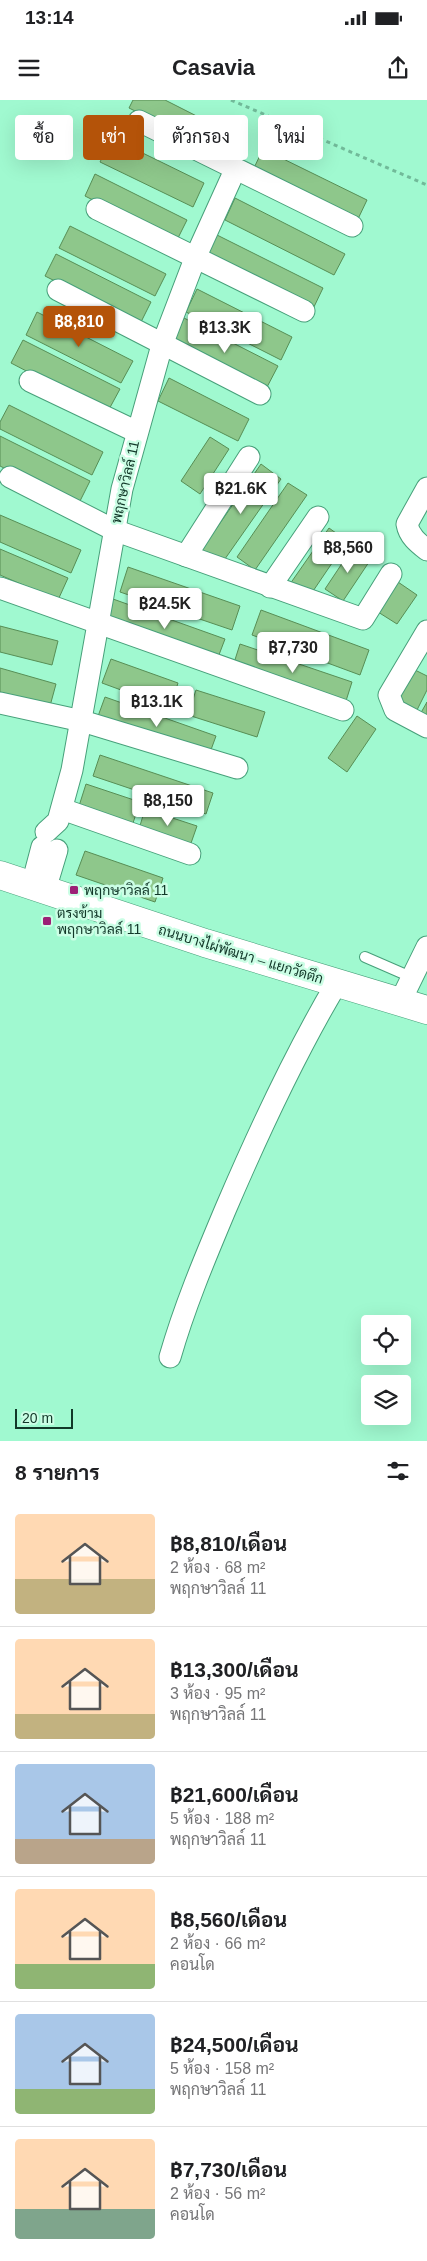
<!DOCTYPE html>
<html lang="th">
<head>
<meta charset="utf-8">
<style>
	body { margin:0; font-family:Helvetica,Sarabun,sans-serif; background:#f2f2f2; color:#202124; height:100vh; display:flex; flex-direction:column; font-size:19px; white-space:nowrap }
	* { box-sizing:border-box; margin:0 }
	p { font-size:16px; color:#757577 }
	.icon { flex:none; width:28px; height:28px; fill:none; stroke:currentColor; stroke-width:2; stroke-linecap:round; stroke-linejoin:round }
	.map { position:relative; height:1341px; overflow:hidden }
	.drawer { display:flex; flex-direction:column; background:#fff; flex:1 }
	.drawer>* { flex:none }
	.guide { position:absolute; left:15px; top:15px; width:398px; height:45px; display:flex; gap:10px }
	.controls { position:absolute; left:361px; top:1215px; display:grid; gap:10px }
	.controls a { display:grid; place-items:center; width:50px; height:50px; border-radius:5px; background:#fff; box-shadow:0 5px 20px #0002; font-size:25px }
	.scale { position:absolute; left:15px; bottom:12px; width:58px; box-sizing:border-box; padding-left:5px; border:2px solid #123829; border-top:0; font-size:14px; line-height:18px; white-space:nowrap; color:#123829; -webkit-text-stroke:4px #cbfee5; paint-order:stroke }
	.price { position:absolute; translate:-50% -42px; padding:0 11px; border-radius:5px; background:#fff; color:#222; font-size:16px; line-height:32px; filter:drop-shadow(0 1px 2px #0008) }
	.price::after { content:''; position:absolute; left:50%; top:30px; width:15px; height:11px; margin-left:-8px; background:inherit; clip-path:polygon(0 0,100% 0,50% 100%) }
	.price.active { background:#b45309; color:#fff }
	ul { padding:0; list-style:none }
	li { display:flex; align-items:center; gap:15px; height:125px; padding:0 15px }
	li+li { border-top:1px solid #e0e0e0 }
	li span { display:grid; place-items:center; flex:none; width:140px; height:100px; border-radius:5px; color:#555 }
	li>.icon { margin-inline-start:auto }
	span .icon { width:60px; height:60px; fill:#fffc; stroke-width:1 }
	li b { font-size:21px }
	h2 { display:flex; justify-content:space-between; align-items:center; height:60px; padding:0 15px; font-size:21px }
	.tag { padding:0 18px; border-radius:5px; background:#fff; box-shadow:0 5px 20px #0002; font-size:18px; line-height:45px }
	.tag.active { background:#b45309; color:#fff }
	.status { display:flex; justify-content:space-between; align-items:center; height:35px; padding:0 25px; background:#fff; direction:ltr }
	.status svg { height:14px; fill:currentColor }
	header { display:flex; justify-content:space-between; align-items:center; height:65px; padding:0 15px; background:#fff; font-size:22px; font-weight:700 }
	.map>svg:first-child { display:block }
</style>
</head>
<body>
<div class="status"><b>13:14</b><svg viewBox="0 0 49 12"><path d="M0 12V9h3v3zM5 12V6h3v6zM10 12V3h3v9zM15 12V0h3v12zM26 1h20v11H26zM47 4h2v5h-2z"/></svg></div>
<header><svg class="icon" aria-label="menu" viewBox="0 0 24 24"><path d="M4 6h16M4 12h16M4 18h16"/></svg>Casavia<svg class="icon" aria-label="share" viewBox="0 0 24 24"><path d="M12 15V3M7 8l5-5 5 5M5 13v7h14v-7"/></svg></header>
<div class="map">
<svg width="427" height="1341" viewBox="0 0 427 1341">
	<rect width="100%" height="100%" fill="#a0f9d0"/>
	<g fill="#8ec78b" stroke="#578e55">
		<polygon points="133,0 165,0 244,40 234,60 129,8"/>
		<polygon points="112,38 204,83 193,107 100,62"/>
		<polygon points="263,49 367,100 357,121 253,70"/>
		<polygon points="95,74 187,120 176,142 85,96"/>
		<polygon points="235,98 345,154 334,175 225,120"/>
		<polygon points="70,126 166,174 155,196 59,148"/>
		<polygon points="215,134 323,188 312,211 203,157"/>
		<polygon points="56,154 151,202 140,224 45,176"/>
		<polygon points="197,189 292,237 281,260 186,212"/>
		<polygon points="37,212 133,261 121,283 26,235"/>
		<polygon points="184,218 278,266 266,289 172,242"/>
		<polygon points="23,240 120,289 107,313 11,263"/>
		<polygon points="169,278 249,319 238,341 158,301"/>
		<polygon points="9,305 103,352 92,375 0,329 0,322"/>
		<polygon points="0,336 90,381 78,405 0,366"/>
		<polygon points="210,337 229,349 200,394 181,381"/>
		<polygon points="261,364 281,379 220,466 200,452"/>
		<polygon points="288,383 307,395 255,470 237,457"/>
		<polygon points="0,415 81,450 71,473 0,442"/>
		<polygon points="329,428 347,441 309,497 290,484"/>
		<polygon points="353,447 371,459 343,501 325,489"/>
		<polygon points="0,449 68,478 58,500 0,475"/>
		<polygon points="128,467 240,506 232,530 120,492"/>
		<polygon points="398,482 417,495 397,524 378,512"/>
		<polygon points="113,499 225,539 217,560 106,521"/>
		<polygon points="261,510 369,550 360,575 252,535"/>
		<polygon points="0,526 58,541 52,565 0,552"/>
		<polygon points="240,544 352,582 345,604 233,566"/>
		<polygon points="111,559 178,583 170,608 102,583"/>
		<polygon points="0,568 56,584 50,606 0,592"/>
		<polygon points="411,568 427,576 427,590 414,616 392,604"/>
		<polygon points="196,590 265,612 257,637 188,615"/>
		<polygon points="105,597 216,636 208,658 97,619"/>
		<polygon points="427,602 427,623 418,618"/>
		<polygon points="357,616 376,629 347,672 328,658"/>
		<polygon points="100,655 213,693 206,714 93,676"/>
		<polygon points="86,684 140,702 133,723 79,706"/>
		<polygon points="145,709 197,726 190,746 139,729"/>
		<polygon points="85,751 163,778 155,802 76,775"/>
	</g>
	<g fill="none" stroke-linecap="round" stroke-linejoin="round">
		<defs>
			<polyline id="lane" points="365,857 411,877"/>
			<g id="street">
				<polyline points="139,21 352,126"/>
				<polyline points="97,109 304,211"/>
				<polyline points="58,190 260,294"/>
				<polyline points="30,281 137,332"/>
				<polyline points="10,377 114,430 363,519 391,474"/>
				<path d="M427,388L407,424C409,436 418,443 427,450"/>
				<polyline points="186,456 249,357"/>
				<polyline points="270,487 318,417"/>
				<polyline points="0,488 343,610"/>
				<polyline points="427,531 389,595 395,610 427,627"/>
				<polyline points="0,603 82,621 237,668"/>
				<polyline points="62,709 190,754"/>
				<polyline points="46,732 58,721 72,670 122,389 162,245 196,156 235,70"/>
				<polyline points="32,785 42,747"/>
				<polyline points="45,790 57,750"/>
				<polyline points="400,902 427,847"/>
				<path d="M170,1257C185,1205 205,1158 226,1108C259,1031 294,955 337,883"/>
			</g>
			<polyline id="secondary" points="0,775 205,843 427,910"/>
		</defs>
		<use href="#lane" stroke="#47a07a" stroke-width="12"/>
		<use href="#street" stroke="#47a07a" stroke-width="23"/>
		<use href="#secondary" stroke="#47a07a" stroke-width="29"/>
		<polyline stroke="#71ba99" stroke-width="3" stroke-dasharray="4 4" stroke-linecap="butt" points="231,0 427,85"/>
		<use href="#lane" stroke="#fff" stroke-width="10"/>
		<use href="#street" stroke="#fff" stroke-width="21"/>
		<use href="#secondary" stroke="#fff" stroke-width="28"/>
	</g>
	<g fill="#9c2076" stroke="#cbfee5" stroke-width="2">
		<rect x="69" y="785" width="10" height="10" rx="2.5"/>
		<rect x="42" y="816" width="10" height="10" rx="2.5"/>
	</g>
	<g text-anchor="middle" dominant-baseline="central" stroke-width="5" stroke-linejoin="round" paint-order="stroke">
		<g font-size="14" fill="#123829" stroke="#cbfee5">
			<text transform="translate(125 382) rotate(-77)">พฤกษาวิลล์ 11</text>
			<text transform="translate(241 854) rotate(17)">ถนนบางไผ่พัฒนา – แยกวัดตึก</text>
		</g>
		<g font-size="14" fill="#123829" stroke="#cbfee5" text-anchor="start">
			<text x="84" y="790">พฤกษาวิลล์ 11</text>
			<text x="57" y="813">ตรงข้าม<tspan x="57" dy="16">พฤกษาวิลล์ 11</tspan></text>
		</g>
	</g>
</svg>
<div class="controls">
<a><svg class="icon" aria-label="locate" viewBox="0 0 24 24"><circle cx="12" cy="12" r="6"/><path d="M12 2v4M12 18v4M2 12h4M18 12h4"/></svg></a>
<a><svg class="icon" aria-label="layers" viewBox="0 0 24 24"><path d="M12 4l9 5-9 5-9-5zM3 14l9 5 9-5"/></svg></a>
</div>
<div class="scale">20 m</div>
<b class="price active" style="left:79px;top:248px">฿8,810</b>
<b class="price" style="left:225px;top:254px">฿13.3K</b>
<b class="price" style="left:241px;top:415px">฿21.6K</b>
<b class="price" style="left:348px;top:474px">฿8,560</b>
<b class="price" style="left:165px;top:530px">฿24.5K</b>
<b class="price" style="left:293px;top:574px">฿7,730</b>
<b class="price" style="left:157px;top:628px">฿13.1K</b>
<b class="price" style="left:168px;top:727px">฿8,150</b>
<div class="guide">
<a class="tag">ซื้อ</a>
<a class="tag active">เช่า</a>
<a class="tag">ตัวกรอง</a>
<a class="tag">ใหม่</a>
</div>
</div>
<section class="drawer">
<h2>8 รายการ<svg class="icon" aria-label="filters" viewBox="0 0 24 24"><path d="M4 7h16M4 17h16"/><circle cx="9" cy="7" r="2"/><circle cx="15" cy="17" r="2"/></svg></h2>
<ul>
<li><span style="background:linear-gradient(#ffd9b3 65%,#c2b280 0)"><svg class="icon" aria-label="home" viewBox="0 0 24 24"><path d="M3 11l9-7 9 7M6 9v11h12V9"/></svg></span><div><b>฿8,810/เดือน</b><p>2 ห้อง · 68 m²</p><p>พฤกษาวิลล์ 11</p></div></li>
<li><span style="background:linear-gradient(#ffd9b3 75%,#c2b280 0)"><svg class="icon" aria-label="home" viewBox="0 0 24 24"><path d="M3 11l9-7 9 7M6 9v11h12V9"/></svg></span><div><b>฿13,300/เดือน</b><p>3 ห้อง · 95 m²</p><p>พฤกษาวิลล์ 11</p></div></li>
<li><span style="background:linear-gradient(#a9c7e8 75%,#b9a48a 0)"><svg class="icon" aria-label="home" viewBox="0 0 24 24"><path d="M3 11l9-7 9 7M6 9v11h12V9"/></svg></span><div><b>฿21,600/เดือน</b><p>5 ห้อง · 188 m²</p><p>พฤกษาวิลล์ 11</p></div></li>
<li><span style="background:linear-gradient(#ffd9b3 75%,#8fb573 0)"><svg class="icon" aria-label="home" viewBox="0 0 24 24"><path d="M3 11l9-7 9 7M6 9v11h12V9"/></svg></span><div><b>฿8,560/เดือน</b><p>2 ห้อง · 66 m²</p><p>คอนโด</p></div></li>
<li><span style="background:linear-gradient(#a9c7e8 75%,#8fb573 0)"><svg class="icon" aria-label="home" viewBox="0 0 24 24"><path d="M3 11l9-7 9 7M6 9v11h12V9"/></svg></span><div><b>฿24,500/เดือน</b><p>5 ห้อง · 158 m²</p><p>พฤกษาวิลล์ 11</p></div></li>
<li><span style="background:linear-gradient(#ffd9b3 70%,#7fa58c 0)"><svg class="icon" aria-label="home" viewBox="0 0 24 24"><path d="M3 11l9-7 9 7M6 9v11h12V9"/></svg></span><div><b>฿7,730/เดือน</b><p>2 ห้อง · 56 m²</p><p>คอนโด</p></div></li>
</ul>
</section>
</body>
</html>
